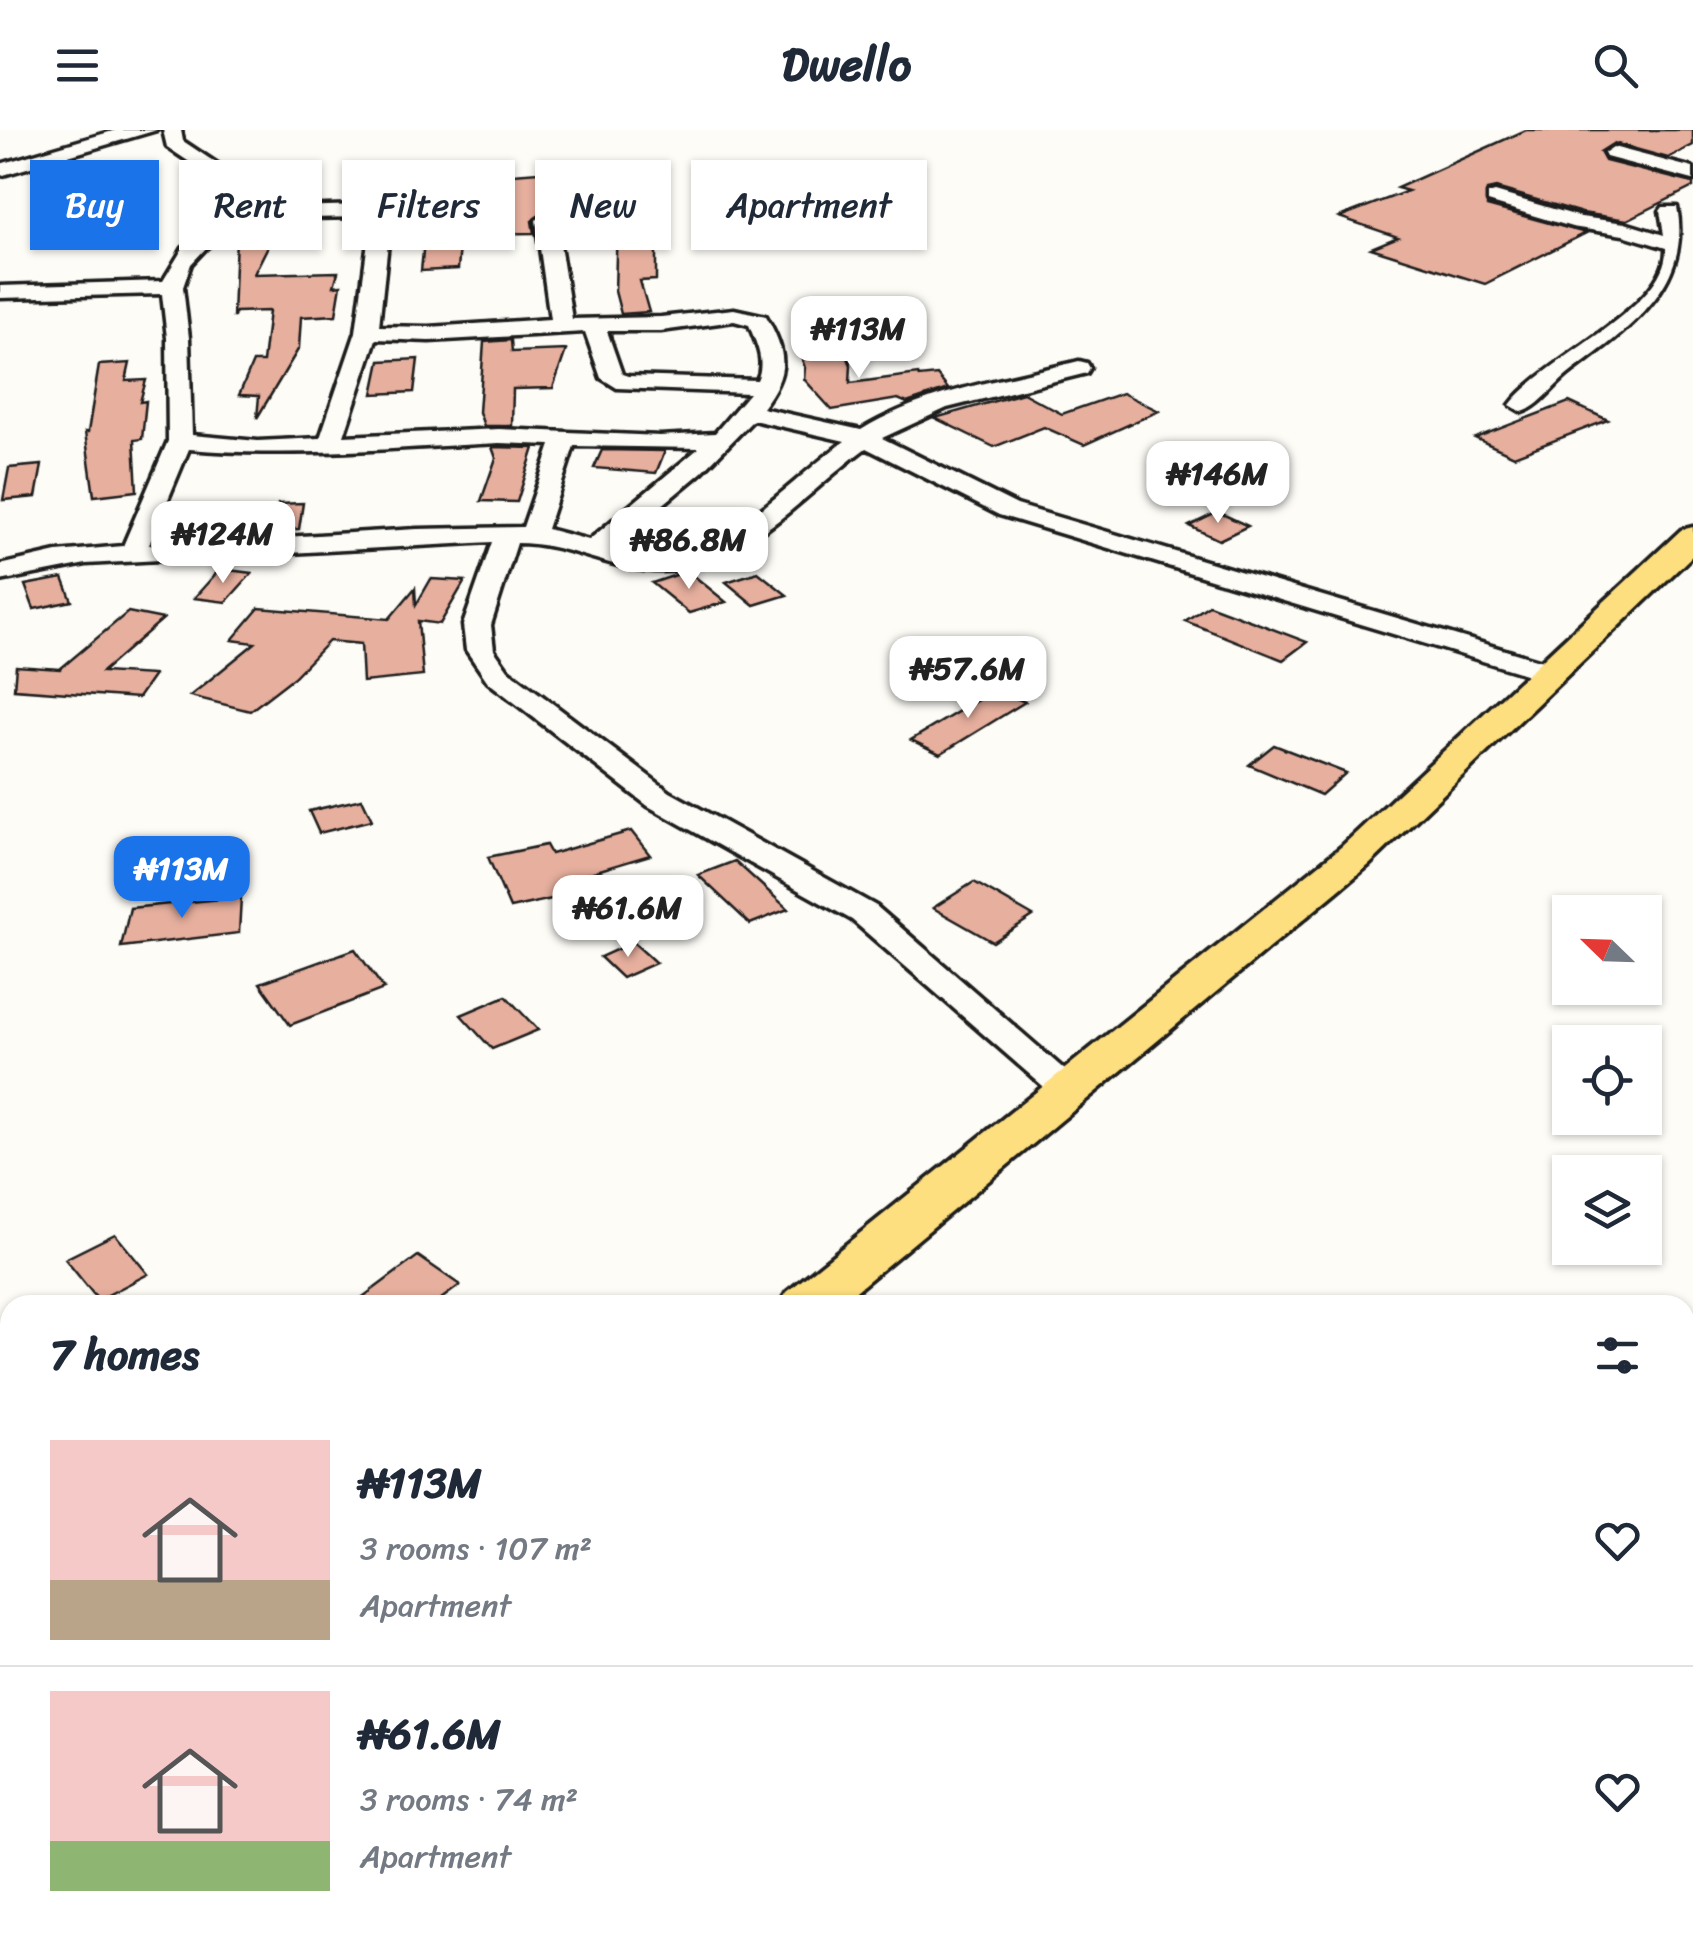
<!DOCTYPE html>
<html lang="en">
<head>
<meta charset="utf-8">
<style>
	body { margin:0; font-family:Sriracha,sans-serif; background:#f6f6f7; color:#1f2937; height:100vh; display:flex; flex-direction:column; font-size:38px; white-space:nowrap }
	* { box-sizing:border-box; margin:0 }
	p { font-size:32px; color:#747a83 }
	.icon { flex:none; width:55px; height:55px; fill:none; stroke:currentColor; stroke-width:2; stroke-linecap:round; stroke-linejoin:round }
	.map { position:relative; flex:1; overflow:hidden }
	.details { position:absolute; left:0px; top:1165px; width:1695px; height:640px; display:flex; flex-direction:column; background:#fff; border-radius:30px 30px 0 0; box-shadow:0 2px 8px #0004 }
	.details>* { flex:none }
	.guide { position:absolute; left:30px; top:30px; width:1000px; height:90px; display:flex; gap:20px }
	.needle { width:65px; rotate:293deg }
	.tools { position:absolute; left:1552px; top:765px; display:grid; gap:20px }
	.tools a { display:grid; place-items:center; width:110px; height:110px; border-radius:0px; background:#fff; box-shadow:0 2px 8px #0004; font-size:50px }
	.price { position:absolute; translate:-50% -85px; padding:0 22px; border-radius:20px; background:#fff; color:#222; font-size:32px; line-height:65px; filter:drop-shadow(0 2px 5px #0008) }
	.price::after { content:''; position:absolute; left:50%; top:60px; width:30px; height:22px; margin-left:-15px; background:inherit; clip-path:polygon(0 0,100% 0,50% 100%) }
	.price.active { background:#1a73e8; color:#fff }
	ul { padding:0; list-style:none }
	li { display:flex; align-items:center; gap:30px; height:250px; padding:0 50px }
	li+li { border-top:2px solid #e0e1e3 }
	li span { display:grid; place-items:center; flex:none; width:280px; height:200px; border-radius:0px; color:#555 }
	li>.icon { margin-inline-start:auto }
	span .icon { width:120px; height:120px; fill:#fffc; stroke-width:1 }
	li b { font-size:42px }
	h2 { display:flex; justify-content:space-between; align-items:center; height:120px; padding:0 50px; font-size:42px }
	.pill { padding:0 35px; border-radius:0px; background:#fff; box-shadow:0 2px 8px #0004; font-size:35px; line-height:90px }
	.pill.active { background:#1a73e8; color:#fff }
	header { display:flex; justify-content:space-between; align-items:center; height:130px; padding:0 50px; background:#fff; font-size:45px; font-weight:800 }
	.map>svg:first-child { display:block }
</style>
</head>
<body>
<header><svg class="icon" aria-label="menu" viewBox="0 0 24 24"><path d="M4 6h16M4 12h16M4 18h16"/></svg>Dwello<svg class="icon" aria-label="search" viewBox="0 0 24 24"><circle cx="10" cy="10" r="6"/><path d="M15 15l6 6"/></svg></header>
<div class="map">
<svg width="1693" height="1805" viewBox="0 0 1693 1805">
	<rect width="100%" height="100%" fill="#fdfcf7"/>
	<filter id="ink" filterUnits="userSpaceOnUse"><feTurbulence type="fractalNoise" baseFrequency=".01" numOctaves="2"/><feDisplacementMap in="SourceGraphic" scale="20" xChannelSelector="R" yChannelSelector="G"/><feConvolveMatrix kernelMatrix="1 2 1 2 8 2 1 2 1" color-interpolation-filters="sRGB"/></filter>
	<g filter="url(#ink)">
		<g fill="#e6af9e" stroke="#1c1c1c" stroke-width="2.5">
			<polygon points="1526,0 1693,0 1693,15 1668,28 1614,13 1600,22 1605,31 1693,53 1693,57 1627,90 1582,83 1496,58 1487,60 1487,76 1586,103 1485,154 1371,118 1398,107 1339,87 1408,61 1397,58"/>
			<polygon points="538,42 547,73 545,81 532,91 534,103 461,104 458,139 421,141 427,81 495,77 488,46"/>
			<polygon points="798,61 822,61 814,114 788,115"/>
			<polygon points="621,90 627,110 656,109 656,150 640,151 649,182 621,184 615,161 617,91"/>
			<polygon points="236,106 273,106 254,144 338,142 334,156 341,155 336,185 301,187 299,218 257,288 259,266 239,265 253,232 263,232 269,181 236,182 233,188"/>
			<polygon points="511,210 512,222 566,220 553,258 513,259 512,296 484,296 479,282 484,212"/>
			<polygon points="842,214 851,235 850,253 918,244 919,247 937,245 948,259 907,273 898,269 832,280 804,249 805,238 798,217"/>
			<polygon points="418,229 414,262 373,264 380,231"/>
			<polygon points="130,233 126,251 146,250 140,272 146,271 142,309 134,310 137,361 94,366 85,302 88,302 99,235"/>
			<polygon points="1023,263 1062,284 1122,263 1159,281 1084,315 1044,297 994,317 935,288"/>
			<polygon points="1569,272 1608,290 1514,326 1475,308"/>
			<polygon points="492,317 534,318 517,372 481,371 496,328"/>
			<polygon points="602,320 665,321 656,343 594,338"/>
			<polygon points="42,335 36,367 3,370 9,338"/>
			<polygon points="303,373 299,399 272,400 278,374"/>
			<polygon points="1218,382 1248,396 1219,410 1189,396"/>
			<polygon points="220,439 252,443 226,472 194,468"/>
			<polygon points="688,441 726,472 689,483 652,453"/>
			<polygon points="758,442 787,465 754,475 726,452"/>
			<polygon points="63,448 72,471 34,479 25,455"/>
			<polygon points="431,449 465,451 440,494 418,491 423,546 363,552 361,514 329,511 294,547 250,581 190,566 255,513 232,510 259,478 389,489 415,458 416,475"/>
			<polygon points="1209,475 1307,512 1283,530 1185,491"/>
			<polygon points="128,482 163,489 102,542 154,545 138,568 14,559 16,536 60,539"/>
			<polygon points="996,559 1025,572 940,624 911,610"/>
			<polygon points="1274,615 1346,643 1321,665 1249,635"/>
			<polygon points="362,669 372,690 319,703 309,681"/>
			<polygon points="631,701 650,725 563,751 570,765 510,778 488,727 546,715 551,724"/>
			<polygon points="735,731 788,779 750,794 698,745"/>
			<polygon points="974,752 1033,786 993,812 933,778"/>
			<polygon points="241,767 239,803 121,817 130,778"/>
			<polygon points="633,812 656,833 622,848 600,827"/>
			<polygon points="355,819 384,859 290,895 260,853"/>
			<polygon points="506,866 538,900 492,919 461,885"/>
			<polygon points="115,1104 148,1144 98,1170 65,1129"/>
			<polygon points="418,1126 460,1155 433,1175 352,1175"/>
		</g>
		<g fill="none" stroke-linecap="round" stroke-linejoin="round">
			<defs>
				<g id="minor">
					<polygon points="116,0 157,0 0,46 0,34"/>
					<path d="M163,0H181L183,11L228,41L254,78L364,75L388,81L391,85L379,196L429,197L550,189L536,90L546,84L556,90L572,189L661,187L734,179L766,186C788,225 789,243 762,278L861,300C927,260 1005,250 1079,231L1087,233L1090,238L1087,243L947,278L882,308L1017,375L1559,536L1563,542L1559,548H1539L999,385L866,318C802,365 732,452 644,440C601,435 562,413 517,413L491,495L494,520L508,540L670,662L876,776L1089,961L1084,969L1071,973L1058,969L852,790L648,676L488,552L466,520L463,495L492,412L86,434L0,451V435L57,422L123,416L168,311L167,208L162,164L0,168V156L163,151L183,118L235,81L215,49L167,17ZM364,87L371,88L356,202L320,308L258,311L192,305L189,208L183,157L191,134L207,117L248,89ZM734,191L749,195C756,213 766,231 757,250L628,246L622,244L607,201H661ZM585,202L601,248L617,258L749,263L715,303L660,306L499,299L344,306L376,209L429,211ZM753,290L845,311C797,345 732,417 673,425C652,428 631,423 612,417L702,342ZM499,313L551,315L523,397L417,399L149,415L189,319C293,328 394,318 499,313ZM574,316L699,318L589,410L547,399Z"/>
					<polygon points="1613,17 1693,38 1693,50 1606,27 1604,23"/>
					<path d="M1495,62L1581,87L1625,93L1664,105L1660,81L1663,77H1677C1693,158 1624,202 1570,243C1555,254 1539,278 1522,282L1510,275C1545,228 1669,177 1666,118L1623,105L1572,97L1488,72V64Z"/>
				</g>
				<g id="major">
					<polygon points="1693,397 1693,425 1369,735 839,1175 779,1175 787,1162 1341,717 1681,400"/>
					<polygon points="167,1795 238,1795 234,1805 163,1805"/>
				</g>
			</defs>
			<use href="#minor" stroke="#1c1c1c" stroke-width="7"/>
			<use href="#major" stroke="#1c1c1c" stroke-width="7"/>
			<use href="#minor" fill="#fdfcf7" fill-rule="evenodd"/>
			<use href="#major" fill="#fedf80" fill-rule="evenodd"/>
		</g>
	</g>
</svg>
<div class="tools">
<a><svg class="needle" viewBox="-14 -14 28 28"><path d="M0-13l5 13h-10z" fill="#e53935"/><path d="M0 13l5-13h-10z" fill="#747a83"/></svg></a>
<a><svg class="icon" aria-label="locate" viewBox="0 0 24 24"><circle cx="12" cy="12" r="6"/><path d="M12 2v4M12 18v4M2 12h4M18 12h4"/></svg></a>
<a><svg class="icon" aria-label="layers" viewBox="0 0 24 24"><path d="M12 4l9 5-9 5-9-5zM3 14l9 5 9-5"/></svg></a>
</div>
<b class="price" style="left:859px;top:251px">₦113M</b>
<b class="price" style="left:1218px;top:396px">₦146M</b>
<b class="price" style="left:223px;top:456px">₦124M</b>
<b class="price" style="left:689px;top:462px">₦86.8M</b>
<b class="price" style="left:968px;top:591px">₦57.6M</b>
<b class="price active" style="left:182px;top:791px">₦113M</b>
<b class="price" style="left:628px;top:830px">₦61.6M</b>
<div class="guide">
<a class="pill active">Buy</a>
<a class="pill">Rent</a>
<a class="pill">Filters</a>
<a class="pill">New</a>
<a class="pill">Apartment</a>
</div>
<section class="details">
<h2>7 homes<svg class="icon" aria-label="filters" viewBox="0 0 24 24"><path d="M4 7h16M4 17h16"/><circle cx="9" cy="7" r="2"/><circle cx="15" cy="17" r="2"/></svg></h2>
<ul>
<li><span style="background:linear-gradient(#f6c9c9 70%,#b9a48a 0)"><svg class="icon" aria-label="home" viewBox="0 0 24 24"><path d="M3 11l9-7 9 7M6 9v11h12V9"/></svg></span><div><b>₦113M</b><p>3 rooms · 107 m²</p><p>Apartment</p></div><svg class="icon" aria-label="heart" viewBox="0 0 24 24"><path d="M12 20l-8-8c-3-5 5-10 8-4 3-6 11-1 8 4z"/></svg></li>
<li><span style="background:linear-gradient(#f6c9c9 75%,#8fb573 0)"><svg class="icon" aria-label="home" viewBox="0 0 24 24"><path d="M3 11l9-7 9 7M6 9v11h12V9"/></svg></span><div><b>₦61.6M</b><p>3 rooms · 74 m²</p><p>Apartment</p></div><svg class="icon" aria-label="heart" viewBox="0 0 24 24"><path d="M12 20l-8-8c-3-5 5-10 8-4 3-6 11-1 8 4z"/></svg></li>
</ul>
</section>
</div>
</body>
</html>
